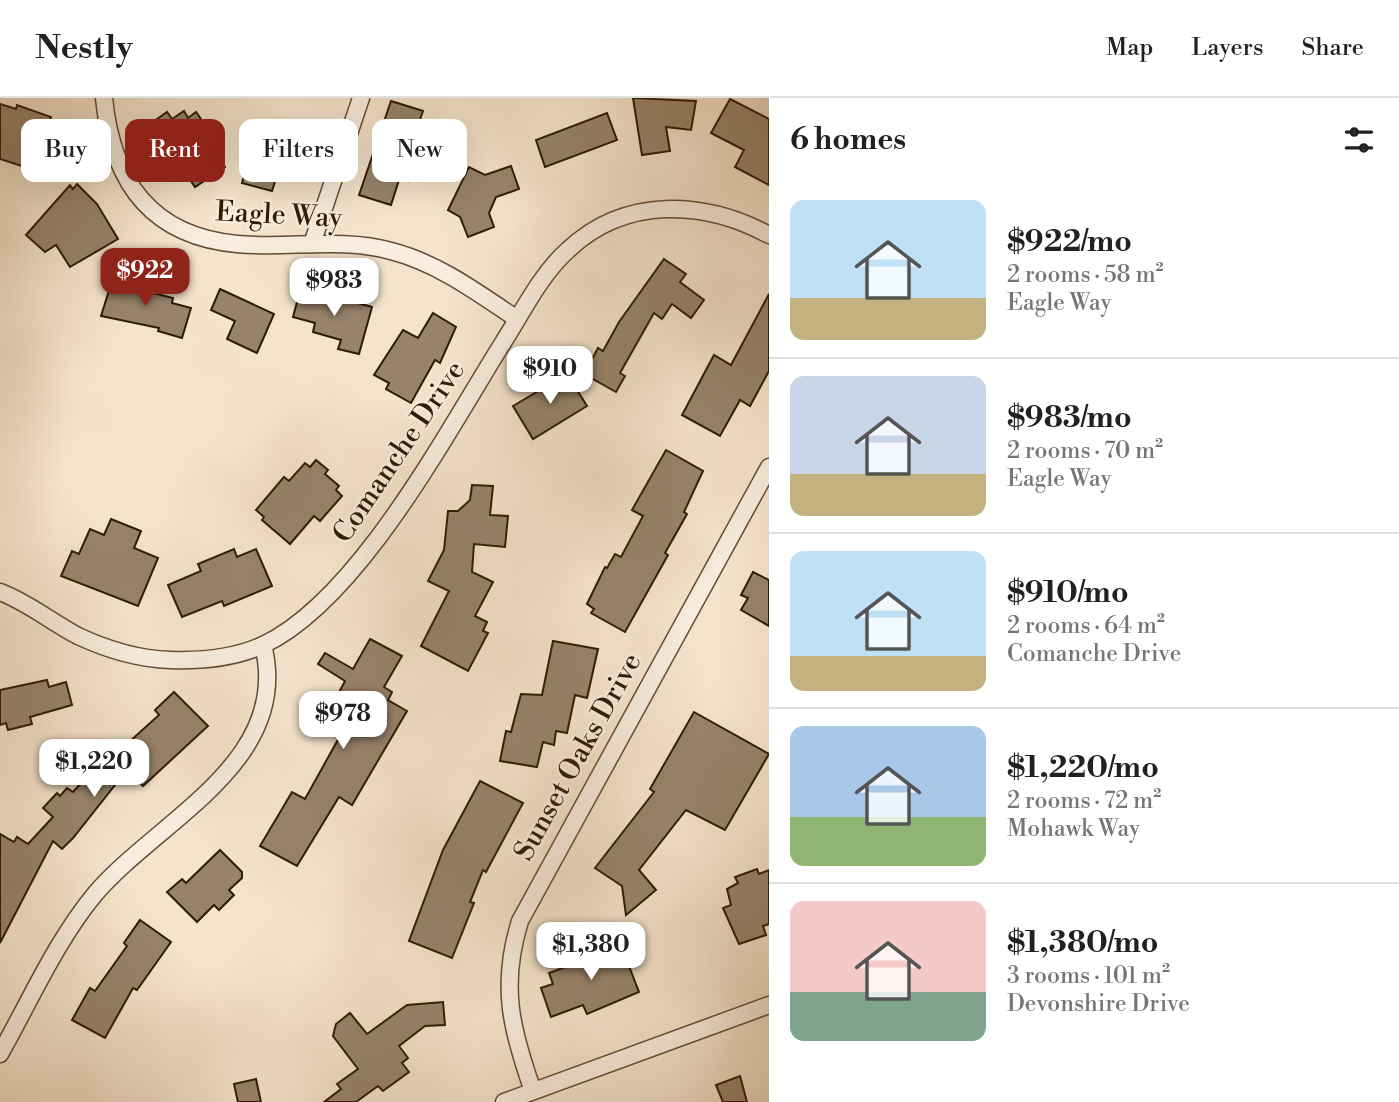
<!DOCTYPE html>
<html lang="en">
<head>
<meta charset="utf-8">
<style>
	body { margin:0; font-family:"Libre Bodoni",serif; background:#f6f6f6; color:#202124; height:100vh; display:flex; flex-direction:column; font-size:26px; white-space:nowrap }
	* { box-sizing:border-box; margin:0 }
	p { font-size:23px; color:#757577 }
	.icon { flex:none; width:38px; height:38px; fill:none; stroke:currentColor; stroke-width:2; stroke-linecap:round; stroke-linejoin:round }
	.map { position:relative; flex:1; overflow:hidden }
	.side { display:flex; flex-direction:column; background:#fff; width:630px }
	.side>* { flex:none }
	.banner { position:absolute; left:21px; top:21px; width:642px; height:63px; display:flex; gap:14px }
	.price { position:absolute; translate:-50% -60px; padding:0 16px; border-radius:14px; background:#fff; color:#222; font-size:23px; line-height:46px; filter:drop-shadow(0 2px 4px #0008) }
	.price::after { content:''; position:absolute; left:50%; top:42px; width:21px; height:16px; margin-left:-10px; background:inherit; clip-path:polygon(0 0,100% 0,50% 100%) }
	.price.current { background:#8f2418; color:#fff }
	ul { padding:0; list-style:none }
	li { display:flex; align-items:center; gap:21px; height:175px; padding:0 21px }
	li+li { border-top:2px solid #e0e0e0 }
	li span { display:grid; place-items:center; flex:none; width:196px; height:140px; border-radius:14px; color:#555 }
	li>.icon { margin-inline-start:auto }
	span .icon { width:84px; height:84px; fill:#fffc; stroke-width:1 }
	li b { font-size:30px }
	h2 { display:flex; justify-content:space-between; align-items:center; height:84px; padding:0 21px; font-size:30px }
	.tag { padding:0 24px; border-radius:14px; background:#fff; box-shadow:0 7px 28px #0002; font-size:24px; line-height:63px }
	.tag.current { background:#8f2418; color:#fff }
	header { display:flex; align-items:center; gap:42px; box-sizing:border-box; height:98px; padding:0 35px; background:#fff; border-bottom:2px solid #e0e0e0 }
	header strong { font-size:33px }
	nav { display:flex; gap:38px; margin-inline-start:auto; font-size:24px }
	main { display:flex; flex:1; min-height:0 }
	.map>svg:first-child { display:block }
</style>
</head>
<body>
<header>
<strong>Nestly</strong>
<nav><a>Map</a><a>Layers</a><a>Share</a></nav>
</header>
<main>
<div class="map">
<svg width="769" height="1004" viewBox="0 0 769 1004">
	<rect width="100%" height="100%" fill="#f5e4cc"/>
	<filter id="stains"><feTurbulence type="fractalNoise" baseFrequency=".00286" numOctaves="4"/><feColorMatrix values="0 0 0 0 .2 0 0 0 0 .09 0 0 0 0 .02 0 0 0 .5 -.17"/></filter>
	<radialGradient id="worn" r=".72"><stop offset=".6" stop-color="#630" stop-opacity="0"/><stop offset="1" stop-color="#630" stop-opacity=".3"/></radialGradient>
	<g fill="#97836b" stroke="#321a01" stroke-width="2">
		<polygon points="633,0 696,3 691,32 666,29 670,53 642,57"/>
		<polygon points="730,1 769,21 769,87 735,69 744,52 711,35"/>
		<polygon points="391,3 423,13 412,45 420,47 408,83 400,79 391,107 359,97"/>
		<polygon points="0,6 16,11 17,7 51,19 48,26 63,31 50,68 30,61 28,70 0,61"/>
		<polygon points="184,13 188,20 196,14 208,31 204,34 225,69 195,89 174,58 168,62 151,37 158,32 153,24 167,14 172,21"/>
		<polygon points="607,15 617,42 545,69 536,42"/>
		<polygon points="253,27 299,40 295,55 285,52 272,93 242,85 251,52 245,56"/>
		<polygon points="511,68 519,91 496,99 489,115 494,129 468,139 460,119 448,112 469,69 485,77"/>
		<polygon points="77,86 97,106 118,141 70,169 56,147 45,154 26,137 70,87 73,91"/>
		<polygon points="664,161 686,176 680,184 704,202 691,220 672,206 662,221 654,215 620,275 625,278 616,294 584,276 598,250 603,253 619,224"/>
		<polygon points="113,180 154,192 153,195 173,200 172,205 191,210 182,240 158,233 159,230 101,218"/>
		<polygon points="301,189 372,209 359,256 338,251 341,242 313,234 315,225 293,219"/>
		<polygon points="220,191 274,216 257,255 227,241 235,223 211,212"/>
		<polygon points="769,196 769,273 750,308 740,302 720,338 682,317 714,257 731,267"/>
		<polygon points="433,215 456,229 440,265 435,262 411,305 386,291 389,285 374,277 403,232 418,240"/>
		<polygon points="567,276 587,308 533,341 513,308"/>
		<polygon points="666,352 703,373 684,414 687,416 665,455 668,457 625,534 591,515 594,511 587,506 605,469 607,470 615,456 621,459 643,418 632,412"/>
		<polygon points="316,362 328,372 325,376 339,388 336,392 342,398 320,423 314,418 290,446 262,422 264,419 256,412 284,379 289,383 305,365 310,369"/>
		<polygon points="472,387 493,388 490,417 508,418 505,449 474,446 472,474 493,484 475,518 487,524 483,533 488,535 468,573 421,548 449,493 428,483 444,452 448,413 458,413 470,402"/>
		<polygon points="111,421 141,433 134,450 158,460 138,508 61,478 72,453 79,456 90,431 104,437"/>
		<polygon points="234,451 237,459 256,451 272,488 224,508 222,503 182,519 168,487 201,473 198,466"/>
		<polygon points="753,474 769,482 769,528 741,512 748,500 741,497"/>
		<polygon points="370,541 402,558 384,589 392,594 388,602 407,613 352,707 339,699 297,768 260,748 292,694 305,701 355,611 336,600 345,583 318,566 325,555 353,571"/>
		<polygon points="553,543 598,551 587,600 575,597 567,635 556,633 554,647 543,644 537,669 500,663 506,633 511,634 521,596 542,597"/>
		<polygon points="47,582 49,589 66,584 72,607 30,619 32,626 8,632 6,625 0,627 0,592"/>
		<polygon points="174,594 208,628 143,688 127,672 73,740 62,751 53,743 0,845 0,736 14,744 17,739 28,746 53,719 43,710 57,695 60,698 67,690 73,694 94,671 97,673 159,617 155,612"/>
		<polygon points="694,614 769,656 725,732 686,712 639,772 656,792 626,817 622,788 595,770 654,694 650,691"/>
		<polygon points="480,683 523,705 486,774 483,772 470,804 474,805 452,860 409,843 443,752"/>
		<polygon points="220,752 242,774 242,780 229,792 234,797 219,812 214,807 197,824 167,794 182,781 186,785"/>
		<polygon points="757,771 759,776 769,772 769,826 763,828 766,837 739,846 723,810 731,807 727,791 738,785 735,779"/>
		<polygon points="140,822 171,844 137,892 133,890 105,940 72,922 90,890 95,893 127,848 124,845"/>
		<polygon points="620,845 639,894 587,916 583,907 551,919 541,890 553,886 549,875 568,868 566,864"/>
		<polygon points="443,904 445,927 425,928 399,948 408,960 402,965 409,974 383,993 378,988 356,1004 324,1004 341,991 337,986 358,971 333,938 336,926 350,915 367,936 407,907"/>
		<polygon points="740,978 747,1004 723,1004 716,987"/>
		<polygon points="256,981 261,1004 238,1004 234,986"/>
	</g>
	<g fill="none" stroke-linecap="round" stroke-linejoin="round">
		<defs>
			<g id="minor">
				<path d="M104,0C112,82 150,138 237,146C288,151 341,139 391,153C438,165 478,195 517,221"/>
				<polyline points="312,146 361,0"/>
				<path d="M0,494C29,505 51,524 78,538C106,551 139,561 170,562C201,563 235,560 263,547C359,502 448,332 504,243C523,213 541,176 568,152C625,98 704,102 769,137"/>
				<path d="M0,956C30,903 56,843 95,796C158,722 293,664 263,547"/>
				<path d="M533,993C511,931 500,887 520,823L769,369"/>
				<polyline points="504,1004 769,907"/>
			</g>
		</defs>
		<use href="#minor" stroke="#634c34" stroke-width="19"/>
		<use href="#minor" stroke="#f8edde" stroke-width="16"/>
	</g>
	<g text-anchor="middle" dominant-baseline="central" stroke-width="5" stroke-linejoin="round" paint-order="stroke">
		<g font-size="28" fill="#321a01" stroke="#f8edde">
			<text transform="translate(279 117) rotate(3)">Eagle Way</text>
			<text transform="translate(399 354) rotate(-56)">Comanche Drive</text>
			<text transform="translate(578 659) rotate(-61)">Sunset Oaks Drive</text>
		</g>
	</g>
	<rect width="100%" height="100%" filter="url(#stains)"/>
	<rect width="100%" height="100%" fill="url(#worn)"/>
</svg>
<b class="price current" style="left:145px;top:210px">$922</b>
<b class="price" style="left:334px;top:220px">$983</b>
<b class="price" style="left:550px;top:308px">$910</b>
<b class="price" style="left:343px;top:653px">$978</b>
<b class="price" style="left:94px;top:701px">$1,220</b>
<b class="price" style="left:591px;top:884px">$1,380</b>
<div class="banner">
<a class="tag">Buy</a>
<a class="tag current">Rent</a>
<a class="tag">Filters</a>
<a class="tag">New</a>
</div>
</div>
<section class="side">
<h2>6 homes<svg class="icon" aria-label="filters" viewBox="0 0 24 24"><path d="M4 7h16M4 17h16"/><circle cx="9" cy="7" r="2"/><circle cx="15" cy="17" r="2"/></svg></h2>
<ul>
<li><span style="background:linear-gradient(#bfe0f5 70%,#c2b280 0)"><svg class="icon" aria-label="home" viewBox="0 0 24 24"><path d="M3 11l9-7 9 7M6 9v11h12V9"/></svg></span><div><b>$922/mo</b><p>2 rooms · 58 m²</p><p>Eagle Way</p></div></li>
<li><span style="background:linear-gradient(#c9d6e8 70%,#c2b280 0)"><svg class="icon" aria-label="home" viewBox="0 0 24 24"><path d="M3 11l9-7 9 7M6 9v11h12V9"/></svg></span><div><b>$983/mo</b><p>2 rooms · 70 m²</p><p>Eagle Way</p></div></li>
<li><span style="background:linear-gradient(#bfe0f5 75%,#c2b280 0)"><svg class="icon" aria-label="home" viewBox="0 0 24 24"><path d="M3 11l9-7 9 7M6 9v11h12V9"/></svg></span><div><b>$910/mo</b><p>2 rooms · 64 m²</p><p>Comanche Drive</p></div></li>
<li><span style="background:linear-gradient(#a9c7e8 65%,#8fb573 0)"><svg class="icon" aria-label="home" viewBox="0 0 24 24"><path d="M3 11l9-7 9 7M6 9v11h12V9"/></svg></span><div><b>$1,220/mo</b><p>2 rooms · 72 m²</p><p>Mohawk Way</p></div></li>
<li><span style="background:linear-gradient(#f6c9c9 65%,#7fa58c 0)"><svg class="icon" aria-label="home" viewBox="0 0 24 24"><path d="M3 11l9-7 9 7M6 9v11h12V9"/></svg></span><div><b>$1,380/mo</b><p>3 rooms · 101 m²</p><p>Devonshire Drive</p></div></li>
</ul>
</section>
</main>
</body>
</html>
